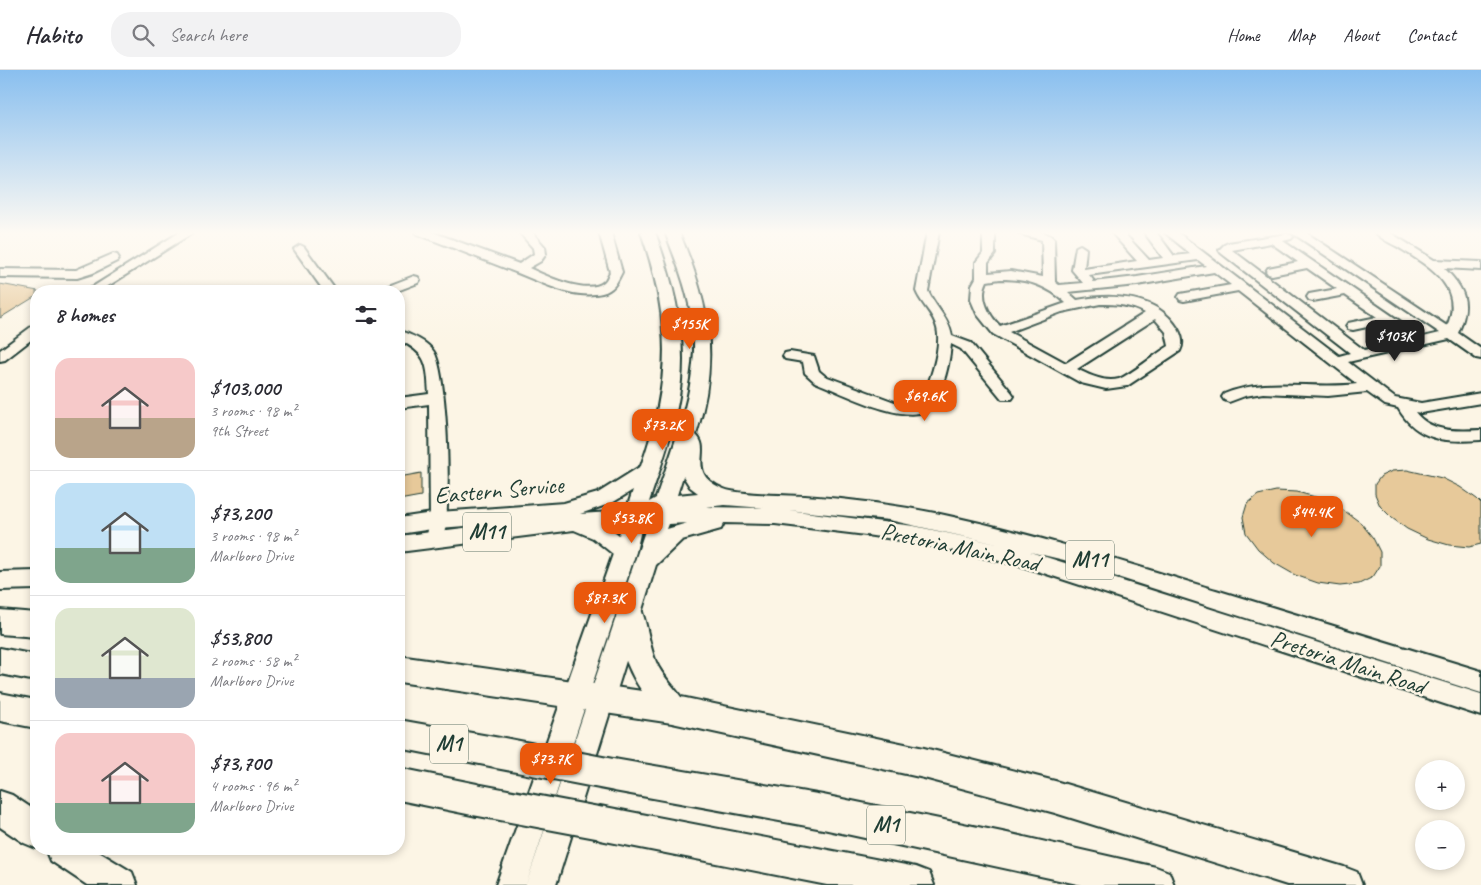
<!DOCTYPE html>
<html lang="en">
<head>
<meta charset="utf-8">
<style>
	body { margin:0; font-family:Caveat,sans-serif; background:#f2f2f3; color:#2b2b33; height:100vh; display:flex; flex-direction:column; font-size:19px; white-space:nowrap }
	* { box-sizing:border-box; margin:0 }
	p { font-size:16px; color:#7c7c81 }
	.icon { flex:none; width:28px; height:28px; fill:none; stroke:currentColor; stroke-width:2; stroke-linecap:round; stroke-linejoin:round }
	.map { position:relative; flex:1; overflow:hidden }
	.sheet { position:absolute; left:30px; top:215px; width:375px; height:570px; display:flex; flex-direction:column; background:#fff; border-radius:20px; box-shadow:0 2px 8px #0003 }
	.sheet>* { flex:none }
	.buttons { position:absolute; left:1415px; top:690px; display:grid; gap:10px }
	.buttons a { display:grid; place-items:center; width:50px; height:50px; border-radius:50%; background:#fff; box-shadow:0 2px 8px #0003; font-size:25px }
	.price { position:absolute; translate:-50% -42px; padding:0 11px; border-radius:10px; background:#ea580c; color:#fff; font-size:16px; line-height:32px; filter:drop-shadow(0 1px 2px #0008) }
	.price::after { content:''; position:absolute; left:50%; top:30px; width:15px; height:11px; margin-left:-8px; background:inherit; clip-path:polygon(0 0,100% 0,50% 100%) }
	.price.selected { background:#222; color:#fff }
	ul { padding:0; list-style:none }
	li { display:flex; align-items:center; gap:15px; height:125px; padding:0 25px }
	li+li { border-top:1px solid #e1e1e2 }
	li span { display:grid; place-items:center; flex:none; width:140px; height:100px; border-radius:15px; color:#555 }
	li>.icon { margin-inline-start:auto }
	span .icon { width:60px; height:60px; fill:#fffc; stroke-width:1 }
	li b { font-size:21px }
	h2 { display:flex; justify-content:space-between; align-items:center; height:60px; padding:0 25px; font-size:21px }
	header { display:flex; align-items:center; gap:30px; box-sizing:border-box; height:70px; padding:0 25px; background:#fff; border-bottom:1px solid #e1e1e2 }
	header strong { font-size:24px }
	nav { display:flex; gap:28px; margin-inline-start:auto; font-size:18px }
	.search { width:350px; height:45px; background:#f2f2f3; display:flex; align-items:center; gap:12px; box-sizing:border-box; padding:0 18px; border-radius:20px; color:#7c7c81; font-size:19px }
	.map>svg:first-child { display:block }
</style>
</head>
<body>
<header>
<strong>Habito</strong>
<div class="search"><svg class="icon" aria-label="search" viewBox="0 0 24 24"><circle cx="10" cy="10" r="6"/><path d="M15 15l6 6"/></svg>Search here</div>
<nav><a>Home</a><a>Map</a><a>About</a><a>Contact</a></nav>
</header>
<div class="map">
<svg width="1481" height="815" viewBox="0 0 1481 815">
	<rect width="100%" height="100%" fill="#fcf5e5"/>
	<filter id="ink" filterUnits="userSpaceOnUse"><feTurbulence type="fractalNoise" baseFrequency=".02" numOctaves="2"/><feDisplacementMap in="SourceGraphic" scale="10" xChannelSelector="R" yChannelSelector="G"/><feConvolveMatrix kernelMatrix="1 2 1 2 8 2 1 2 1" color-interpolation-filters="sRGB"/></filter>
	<g filter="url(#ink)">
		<g fill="#e7c99a" stroke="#1f3d34">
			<polygon points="0,214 38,221 36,221 36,226 0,248"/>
			<polygon points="1407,400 1442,408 1460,417 1477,429 1481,433 1481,474 1469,477 1449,475 1428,469 1407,459 1392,448 1380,436 1375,424 1375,414 1381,406 1392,401"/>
			<polygon points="421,403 421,426 399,430 399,407"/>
			<polygon points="1276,421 1297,422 1319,428 1342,439 1361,453 1373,468 1380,482 1380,496 1373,507 1359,514 1340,516 1318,513 1295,505 1274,493 1258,479 1246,463 1243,447 1247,434 1258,425"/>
		</g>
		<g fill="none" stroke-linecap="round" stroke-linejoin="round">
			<defs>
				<g id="minor">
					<polygon points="180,162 194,162 100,221 86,221"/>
					<path d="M415,162H432L519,194L534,184L533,178L519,162H532L545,177L546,184L541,191L529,198C546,206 588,226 604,212C607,210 608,205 610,202L599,162H611L622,202C617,212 614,220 602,223C571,230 538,210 510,200C479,188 448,176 417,164Z"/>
					<path d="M927,162H939L928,221C935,237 949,248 952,266L971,273L1012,323L1014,326L1012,329H1002L961,279L951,274C949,297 943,324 926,341C899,353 843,323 815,312L805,303L803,292L785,289L783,286L785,283L790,282L814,286L819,301L825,306L900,334L916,335C929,321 942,277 937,258C934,244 921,234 916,221Z"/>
					<path d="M983,162H995V184L988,193V203L1011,201L1043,207L1042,170L1020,164L1018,162C1031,162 1045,159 1054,169L1055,212L1059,215L1083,213L1072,200L1076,177L1080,175L1086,179L1084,199L1137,191L1111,162H1123L1149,190L1163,188L1144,162H1156L1174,186L1191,184L1164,162H1177L1339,286L1350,283L1221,183L1219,180L1224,175L1228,173L1287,164L1291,165L1293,167L1291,169L1283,171L1423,267L1440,263L1291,162H1305L1447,256C1465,216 1428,196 1398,177C1390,173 1381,169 1375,162H1389L1434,190L1481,192V200L1444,198C1466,220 1471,234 1458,263L1481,279V289L1476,288L1449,269L1348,292L1395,328L1421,333L1481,323V333L1421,343L1415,342C1431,363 1457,361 1481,360V370C1445,372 1418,372 1398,338L1385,335L1367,322L1328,326L1263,323L1245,326L1229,332L1224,330L1222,327L1224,324C1267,306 1312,320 1357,314L1238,221L1184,231L1180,230L1178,227L1180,224L1231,215L1214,202L1137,215L1068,222L1077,230C1112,223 1158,225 1178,259C1182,266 1184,274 1180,281L1127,316L1106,319L1081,313L993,264L977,244L971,230L972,215L976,208V192L983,183ZM1271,173L1298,192L1268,198L1266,201L1268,204L1272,205L1307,198L1337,219L1309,224L1307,227L1309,230L1313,231L1345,225L1377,247L1348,253L1346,256L1348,259L1353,260L1386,253L1409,270L1364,280L1232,180ZM1198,190L1206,196L1137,207L1092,212L1093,210L1089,205ZM1000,209C1027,209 1047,215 1066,233L1000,256C988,244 979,227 987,211ZM1100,234C1117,234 1131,235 1145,243L1066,293L1009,262L1062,242ZM1155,249L1166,262L1169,276C1157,283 1130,305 1119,309C1105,313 1089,305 1077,299Z"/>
					<polygon points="300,175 304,177 336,221 324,221 294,179"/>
					<polygon points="113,184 117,185 119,188 117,191 93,203 77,208 0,207 0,199 76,200"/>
					<polygon points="414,206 418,207 420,210 418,213 397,221 381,221 383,218"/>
					<polygon points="36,256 36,266 5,290 0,291 0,280 31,257"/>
					<path d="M399,261C411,264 428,272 434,282C448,304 453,452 441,475L435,477L429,475L426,470L430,450L429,334L399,338V328L429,324C427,294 428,284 399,270Z"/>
				</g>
				<g id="major">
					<path d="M641,162H655C676,219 690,277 677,337C671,370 659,401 649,432L656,428C672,380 692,331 694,280C695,239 680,200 665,162H679C710,234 720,289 696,365C713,380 684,403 724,419C739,425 787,425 805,426C850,429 896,435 940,444C1034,464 1124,492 1216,520C1304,547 1393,574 1481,601V623L1064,490L1030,482L1481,624V646L1022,496L914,472L866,465L775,454L724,453L721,459L682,470L656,495L556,815H526L647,455H642L636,482L526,815H496L613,484L593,468L574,460L399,482V466L504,453L439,458L399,464V448L439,442L564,433L598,423L641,396C672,309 671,250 641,162ZM683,406L690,417L698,423L677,425ZM633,420L626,441L580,444L612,433ZM725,435L764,438L706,437ZM788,440L889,450L1002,475L914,456ZM687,453L667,459L669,454ZM621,457L619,465L610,458Z"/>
					<polygon points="36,501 36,519 0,520 0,502"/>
				</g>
				<g id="highway">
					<path d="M629,532L639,535C648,553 648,573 656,592C661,604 673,616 681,627L924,678L1055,711L1344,797L1357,802L1362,815H1287L1055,743L924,708L672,653L399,612V586L642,621C629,603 609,556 619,535Z"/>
					<polygon points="0,540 36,543 36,567 0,564"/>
					<polygon points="0,578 36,585 36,611 0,604"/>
					<polygon points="0,623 36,630 36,658 0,651"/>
					<polygon points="399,650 500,668 511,672 516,683 511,694 500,698 399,678"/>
					<polygon points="614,689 823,725 1007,763 1156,797 1169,802 1174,815 1082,815 823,759 614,721 603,716 598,705 603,694"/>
					<polygon points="399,698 477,714 489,719 494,730 489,741 477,746 399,730"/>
					<polygon points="0,721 12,725 36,741 36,778 24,773 0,757"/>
					<polygon points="600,736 916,797 929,802 934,815 827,815 600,770 588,765 583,753 588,741"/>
					<polygon points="46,779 94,779 132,802 137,815 87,815 51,791"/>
				</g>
			</defs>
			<use href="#minor" stroke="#1f3d34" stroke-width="4"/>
			<use href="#major" stroke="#1f3d34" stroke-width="4"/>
			<use href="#highway" stroke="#1f3d34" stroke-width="4"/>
			<use href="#minor" fill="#fcf5e5" fill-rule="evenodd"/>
			<use href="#major" fill="#fcf5e5" fill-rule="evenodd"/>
			<use href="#highway" fill="#fcf5e5" fill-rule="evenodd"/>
			<defs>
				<g id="highway-bridge">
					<polyline points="500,683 614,705"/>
					<polyline points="477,730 600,753"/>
				</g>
			</defs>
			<use href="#highway-bridge" stroke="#1f3d34" stroke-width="35" stroke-linecap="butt"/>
			<use href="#highway-bridge" stroke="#fcf5e5" stroke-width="31"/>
		</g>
	</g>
	<linearGradient id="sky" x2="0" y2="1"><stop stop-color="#89bfef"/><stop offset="0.59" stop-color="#fefaf3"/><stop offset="1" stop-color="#fefaf3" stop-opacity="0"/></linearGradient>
	<rect width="1481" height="276" fill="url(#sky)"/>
	<g text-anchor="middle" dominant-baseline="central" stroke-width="5" stroke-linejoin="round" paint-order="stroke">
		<g fill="#fcf5e5" stroke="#617469" stroke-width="1">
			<rect x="463" y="442.5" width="48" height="39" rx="4"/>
			<rect x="1066" y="470.5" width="48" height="39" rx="4"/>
			<rect x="430" y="654.5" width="38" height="39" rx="4"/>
			<rect x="867" y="735.5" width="38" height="39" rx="4"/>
		</g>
		<g font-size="22" font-weight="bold" fill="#1f3d34">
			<text x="487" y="462">M11</text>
			<text x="1090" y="490">M11</text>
			<text x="449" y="674">M1</text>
			<text x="886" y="755">M1</text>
		</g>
		<g font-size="24" fill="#1f3d34" stroke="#fcf5e5">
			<text transform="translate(499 420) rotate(-5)">Eastern Service</text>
			<text transform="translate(960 477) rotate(12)">Pretoria Main Road</text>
			<text transform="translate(1348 592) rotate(18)">Pretoria Main Road</text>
		</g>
	</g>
</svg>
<div class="buttons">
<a>+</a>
<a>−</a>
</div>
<b class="price" style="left:690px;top:280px">$155K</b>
<b class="price selected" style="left:1395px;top:292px">$103K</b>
<b class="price" style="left:925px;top:352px">$69.6K</b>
<b class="price" style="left:663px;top:381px">$73.2K</b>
<b class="price" style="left:1312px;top:468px">$44.4K</b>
<b class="price" style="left:632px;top:474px">$53.8K</b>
<b class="price" style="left:605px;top:554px">$87.3K</b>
<b class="price" style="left:551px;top:715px">$73.7K</b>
<section class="sheet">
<h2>8 homes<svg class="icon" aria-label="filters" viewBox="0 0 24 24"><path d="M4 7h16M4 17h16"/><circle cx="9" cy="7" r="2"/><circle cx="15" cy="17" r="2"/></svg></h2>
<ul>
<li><span style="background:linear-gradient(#f6c9c9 60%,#b9a48a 0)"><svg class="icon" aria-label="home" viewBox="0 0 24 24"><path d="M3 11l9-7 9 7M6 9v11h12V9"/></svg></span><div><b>$103,000</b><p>3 rooms · 98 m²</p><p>9th Street</p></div></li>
<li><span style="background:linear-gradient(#bfe0f5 65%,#7fa58c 0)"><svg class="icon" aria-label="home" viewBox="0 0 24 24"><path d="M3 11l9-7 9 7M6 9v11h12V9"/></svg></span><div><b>$73,200</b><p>3 rooms · 98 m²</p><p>Marlboro Drive</p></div></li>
<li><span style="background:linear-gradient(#dfe7d0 70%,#9aa5b1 0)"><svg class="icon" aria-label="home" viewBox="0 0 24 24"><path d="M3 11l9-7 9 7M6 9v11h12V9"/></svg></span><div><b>$53,800</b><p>2 rooms · 58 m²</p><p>Marlboro Drive</p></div></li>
<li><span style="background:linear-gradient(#f6c9c9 70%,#7fa58c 0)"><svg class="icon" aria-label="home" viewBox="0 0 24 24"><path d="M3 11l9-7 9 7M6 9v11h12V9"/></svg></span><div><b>$73,700</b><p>4 rooms · 96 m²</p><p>Marlboro Drive</p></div></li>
</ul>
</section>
</div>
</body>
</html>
